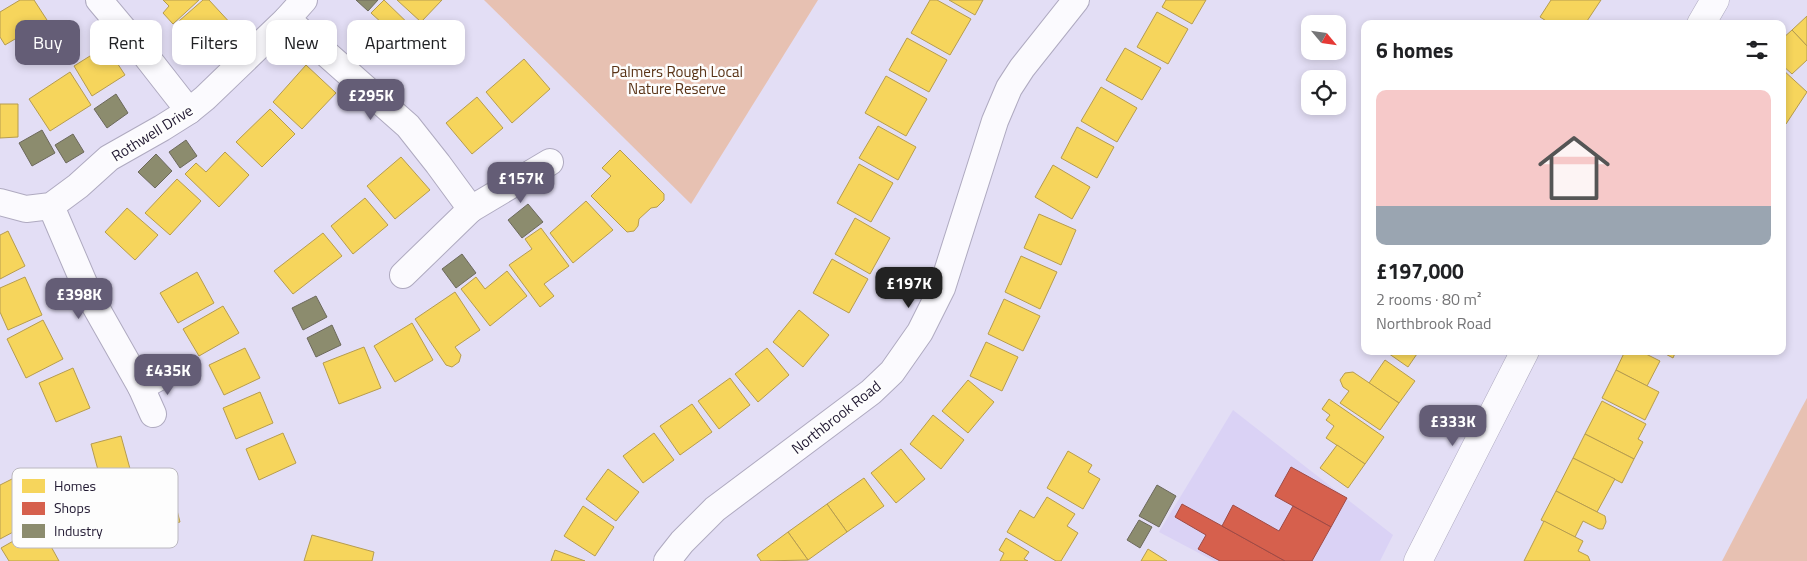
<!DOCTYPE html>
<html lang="en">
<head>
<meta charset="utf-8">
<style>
	body { margin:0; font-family:"Titillium Web",sans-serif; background:#f2f2f2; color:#202124; height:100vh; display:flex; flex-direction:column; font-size:19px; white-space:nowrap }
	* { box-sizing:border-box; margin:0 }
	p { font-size:16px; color:#757577 }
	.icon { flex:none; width:28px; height:28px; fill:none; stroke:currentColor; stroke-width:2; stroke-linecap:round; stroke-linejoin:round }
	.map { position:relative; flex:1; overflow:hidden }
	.side { position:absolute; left:1361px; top:20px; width:425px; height:335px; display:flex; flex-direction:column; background:#fff; border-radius:10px; box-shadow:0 2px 8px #0003 }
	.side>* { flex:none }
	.top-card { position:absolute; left:15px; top:20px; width:475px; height:45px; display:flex; gap:10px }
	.needle { width:32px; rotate:119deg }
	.fabs { position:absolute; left:1301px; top:15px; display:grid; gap:10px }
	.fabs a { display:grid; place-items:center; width:45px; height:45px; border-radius:10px; background:#fff; box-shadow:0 2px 8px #0003; font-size:25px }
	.price { position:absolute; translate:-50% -42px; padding:0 11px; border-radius:10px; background:#645d76; color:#fff; font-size:16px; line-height:32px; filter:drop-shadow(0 1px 2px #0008) }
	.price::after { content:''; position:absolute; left:50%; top:30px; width:15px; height:11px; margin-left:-8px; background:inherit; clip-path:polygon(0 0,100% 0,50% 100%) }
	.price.on { background:#222; color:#fff }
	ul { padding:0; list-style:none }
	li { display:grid; align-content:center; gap:10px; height:265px; padding:0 15px }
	li span { display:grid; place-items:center; height:155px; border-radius:10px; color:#555 }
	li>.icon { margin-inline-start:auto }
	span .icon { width:90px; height:90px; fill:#fffc; stroke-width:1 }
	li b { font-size:21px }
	h2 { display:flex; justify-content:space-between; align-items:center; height:60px; padding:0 15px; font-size:21px }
	.chip { padding:0 18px; border-radius:10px; background:#fff; box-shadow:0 2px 8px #0003; font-size:18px; line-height:45px }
	.chip.on { background:#645d76; color:#fff }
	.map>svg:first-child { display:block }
</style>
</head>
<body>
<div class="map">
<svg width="1807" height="561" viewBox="0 0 1807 561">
	<rect width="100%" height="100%" fill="#e3def5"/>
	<polygon fill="#dad2f5" points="1233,410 1393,535 1380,561 1214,561 1159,532"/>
	<g fill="#e7c1b2">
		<polygon points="484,0 818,0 691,204"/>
		<polygon points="1807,398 1807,561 1722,561 1801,409"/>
	</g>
	<g fill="#f6d55c" stroke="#b69c4f">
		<polygon points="20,0 34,0 47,20 5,45 0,37 0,12"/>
		<polygon points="163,0 199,0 173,24 163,13 169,6"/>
		<polygon points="203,0 209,0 233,26 201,56 188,41 193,36 179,21"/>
		<polygon points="384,0 417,32 386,64 364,43 383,24 371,13"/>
		<polygon points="397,0 442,0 421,22"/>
		<polygon points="930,0 937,0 971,19 950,55 911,33"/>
		<polygon points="949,0 983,0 975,15"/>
		<polygon points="1166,0 1206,0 1192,24 1162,7"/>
		<polygon points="1551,0 1601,0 1585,24 1551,24 1540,17"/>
		<polygon points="1157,12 1188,29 1168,64 1137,47"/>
		<polygon points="1807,16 1807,46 1792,30"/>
		<polygon points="1792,30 1807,46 1807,60 1792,74 1782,65 1782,39"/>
		<polygon points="907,38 947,60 929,92 889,70"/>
		<polygon points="106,46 125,75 92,96 74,66"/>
		<polygon points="1125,48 1161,68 1142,100 1106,80"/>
		<polygon points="524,59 550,89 512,123 486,92"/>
		<polygon points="306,65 336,93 302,129 273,102"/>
		<polygon points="1782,69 1807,92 1786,124 1782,122"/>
		<polygon points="70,72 91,105 50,131 29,99"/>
		<polygon points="886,76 927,99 906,136 865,113"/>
		<polygon points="1101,87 1137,108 1117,142 1081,121"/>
		<polygon points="477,97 503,128 472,154 446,123"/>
		<polygon points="0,104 18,104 18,137 0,138"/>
		<polygon points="270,109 295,134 262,167 236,142"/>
		<polygon points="878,126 916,147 898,180 859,158"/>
		<polygon points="1077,127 1114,147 1097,178 1061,158"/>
		<polygon points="620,150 664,194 664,200 657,207 651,208 639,219 638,226 634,231 627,232 591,196 611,176 602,168"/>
		<polygon points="225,152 249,175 219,207 185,174 196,163 206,172"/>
		<polygon points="401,157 430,190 395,219 367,186"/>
		<polygon points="859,164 893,183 871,222 837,203"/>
		<polygon points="1053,165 1090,187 1072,219 1035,197"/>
		<polygon points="177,179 201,201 170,235 145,213"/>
		<polygon points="365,198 388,225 353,254 331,226"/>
		<polygon points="586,201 613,230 573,263 550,233"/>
		<polygon points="127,208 158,235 135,260 105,232"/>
		<polygon points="1039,214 1076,230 1061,265 1024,248"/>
		<polygon points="855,218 890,238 870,274 835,254"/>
		<polygon points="541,228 569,266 544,284 554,296 540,307 509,265 532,249 525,239"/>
		<polygon points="8,231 25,266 0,279 0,235"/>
		<polygon points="323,233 342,256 293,294 274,271"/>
		<polygon points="1021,256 1057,272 1040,309 1005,292"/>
		<polygon points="832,259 868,279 849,313 813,293"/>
		<polygon points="507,271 527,296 490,326 461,289 476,277 485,289"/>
		<polygon points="197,272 214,303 178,323 160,293"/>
		<polygon points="25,277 42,315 8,330 0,312 0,288"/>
		<polygon points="455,292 480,330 455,347 461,355 459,362 452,367 446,365 415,319"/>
		<polygon points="1004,299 1040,316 1023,351 988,334"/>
		<polygon points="223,306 239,333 199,356 183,329"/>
		<polygon points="799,310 829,335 803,367 773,342"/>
		<polygon points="43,320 63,359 26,378 7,339"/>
		<polygon points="412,323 433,360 395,382 374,346"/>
		<polygon points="986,342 1018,357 1002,391 970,376"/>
		<polygon points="364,347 381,388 339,404 323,363"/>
		<polygon points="245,348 260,378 224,395 209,365"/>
		<polygon points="767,348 789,375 758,402 735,374"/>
		<polygon points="1385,351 1419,351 1408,367"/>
		<polygon points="1625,351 1640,351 1660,361 1647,386 1616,370"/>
		<polygon points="1660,351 1676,351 1673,358"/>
		<polygon points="1385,360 1415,381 1399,403 1369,383"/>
		<polygon points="73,368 90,408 56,422 39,383"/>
		<polygon points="1616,370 1659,392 1645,420 1602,398"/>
		<polygon points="1353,372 1399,403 1380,430 1340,403 1349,391 1343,387 1340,380 1345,373"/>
		<polygon points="730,378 750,405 719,429 698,401"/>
		<polygon points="968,380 994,402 968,433 942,411"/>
		<polygon points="260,392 273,423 236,439 223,408"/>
		<polygon points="1329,399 1384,437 1365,464 1326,438 1334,426 1326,420 1330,415 1322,409"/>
		<polygon points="1602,401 1646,424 1638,439 1643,442 1634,459 1585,434"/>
		<polygon points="692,404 712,432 680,455 660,426"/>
		<polygon points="933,415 964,440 941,469 910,444"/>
		<polygon points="283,433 296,463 259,480 246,449"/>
		<polygon points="654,433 674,460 643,483 623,456"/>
		<polygon points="1585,434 1634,459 1622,483 1573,458"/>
		<polygon points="121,436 132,476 102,485 91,444"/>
		<polygon points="1337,445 1365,464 1348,488 1320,468"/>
		<polygon points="901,449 925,479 896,503 871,473"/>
		<polygon points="1068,451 1092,465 1088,472 1100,479 1083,509 1047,488"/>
		<polygon points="1573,458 1615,479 1597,512 1556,491"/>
		<polygon points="608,469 639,492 616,521 586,499"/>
		<polygon points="168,475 180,522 136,533 124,486"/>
		<polygon points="864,478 884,506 847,532 827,504"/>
		<polygon points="12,479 34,521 0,539 0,485"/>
		<polygon points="1556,491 1605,516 1606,522 1603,529 1599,529 1583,521 1575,537 1541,520"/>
		<polygon points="1047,497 1075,514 1067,526 1078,533 1061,561 1056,561 1007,532 1020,510 1034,518"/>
		<polygon points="827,504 847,532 808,560 788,532"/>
		<polygon points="583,506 614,527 595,556 564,536"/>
		<polygon points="50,520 58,535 48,541 59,561 9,561 1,548"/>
		<polygon points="1544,521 1583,541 1578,551 1588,556 1590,561 1524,561"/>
		<polygon points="788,532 808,560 761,561 757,555"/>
		<polygon points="312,535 374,552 372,561 304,561"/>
		<polygon points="1006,538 1029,552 1024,559 1028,561 1000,561 1004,553 999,550"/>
		<polygon points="1148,549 1167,561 1141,561"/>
		<polygon points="555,550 585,561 551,561"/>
	</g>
	<g fill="#d6604d" stroke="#9f4a45">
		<polygon points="1291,467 1347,498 1331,527 1275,496"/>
		<polygon points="1182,504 1222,526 1285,561 1220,561 1198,549 1206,535 1175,517"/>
		<polygon points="1233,505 1279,531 1293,506 1331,527 1312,561 1285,561 1222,526"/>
	</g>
	<g fill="#8c8c6e" stroke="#6c695c">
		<polygon points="356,0 378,0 368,11"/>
		<polygon points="116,94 128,113 107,128 94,109"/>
		<polygon points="42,130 55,153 32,166 19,143"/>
		<polygon points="73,134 84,152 66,163 55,145"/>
		<polygon points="186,140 197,156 180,168 169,152"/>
		<polygon points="156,154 172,171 155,188 138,172"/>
		<polygon points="528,204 543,222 522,238 508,220"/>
		<polygon points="462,254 476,273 456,288 442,269"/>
		<polygon points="316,296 327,317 303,330 292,308"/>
		<polygon points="332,325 341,345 316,357 307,338"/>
		<polygon points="1157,485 1176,496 1159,527 1139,516"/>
		<polygon points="1139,520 1152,527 1140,548 1127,540"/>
	</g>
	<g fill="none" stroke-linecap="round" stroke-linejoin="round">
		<defs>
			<g id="minor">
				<polyline points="99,0 146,56 189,111"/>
				<polyline points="304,0 287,19 408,126 438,164 471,209 403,275"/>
				<polyline points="0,202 26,209 51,206 78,186 109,158 162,128 189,111 205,98 287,19"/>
				<polyline points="51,206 90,297 141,387 153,414"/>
				<polyline points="471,209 550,162"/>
				<polyline points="141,387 176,368"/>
				<polyline points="667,561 682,542 715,509 871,392 892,372 920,332 942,288 995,121 1009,88 1022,68 1076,0"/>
			</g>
			<g id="secondary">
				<polyline points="1701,24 1715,0"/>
				<polyline points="1418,561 1525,351"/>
			</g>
		</defs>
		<use href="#minor" stroke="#afaac0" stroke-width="28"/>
		<use href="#secondary" stroke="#afaac0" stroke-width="29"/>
		<use href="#minor" stroke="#fbfafe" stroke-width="26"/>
		<use href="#secondary" stroke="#fbfafe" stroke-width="28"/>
	</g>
	<g text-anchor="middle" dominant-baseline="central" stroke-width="5" stroke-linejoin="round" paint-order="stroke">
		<g font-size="15" fill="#593316" stroke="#fdfdfd">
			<text x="677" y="71">Palmers Rough Local<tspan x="677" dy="17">Nature Reserve</tspan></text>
		</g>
		<g font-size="15" fill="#201831" stroke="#fdfdfd">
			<text transform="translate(152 133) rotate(-32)">Rothwell Drive</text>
			<text transform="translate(836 417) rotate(-38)">Northbrook Road</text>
		</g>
	</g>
	<rect x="12" y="468" width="166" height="80" rx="8" fill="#fdfdfd" stroke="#bbb8c0" stroke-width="1"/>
	<rect x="22" y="479" width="23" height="14" fill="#f6d55c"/>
	<rect x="22" y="502" width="23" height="13" fill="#d6604d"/>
	<rect x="22" y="524" width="23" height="14" fill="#8c8c6e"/>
	<g font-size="14" fill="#201831">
		<text x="54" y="491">Homes</text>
		<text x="54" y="513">Shops</text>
		<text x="54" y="536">Industry</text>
	</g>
</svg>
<div class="fabs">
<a><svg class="needle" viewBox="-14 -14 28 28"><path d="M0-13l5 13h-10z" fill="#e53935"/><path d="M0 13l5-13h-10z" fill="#757577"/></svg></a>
<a><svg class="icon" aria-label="locate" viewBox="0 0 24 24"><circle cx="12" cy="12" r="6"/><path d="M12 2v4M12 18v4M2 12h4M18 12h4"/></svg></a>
</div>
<b class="price" style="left:371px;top:121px">£295K</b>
<b class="price" style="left:521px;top:204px">£157K</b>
<b class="price on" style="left:909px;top:309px">£197K</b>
<b class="price" style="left:79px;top:320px">£398K</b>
<b class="price" style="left:168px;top:396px">£435K</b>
<b class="price" style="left:1453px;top:447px">£333K</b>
<div class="top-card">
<a class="chip on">Buy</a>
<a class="chip">Rent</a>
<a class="chip">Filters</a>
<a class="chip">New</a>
<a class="chip">Apartment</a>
</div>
<section class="side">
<h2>6 homes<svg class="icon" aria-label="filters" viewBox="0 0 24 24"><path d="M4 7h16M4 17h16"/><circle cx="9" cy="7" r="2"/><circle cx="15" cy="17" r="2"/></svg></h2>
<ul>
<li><span style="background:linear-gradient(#f6c9c9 75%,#9aa5b1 0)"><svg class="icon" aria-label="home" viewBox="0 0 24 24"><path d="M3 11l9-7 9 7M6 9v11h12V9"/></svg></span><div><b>£197,000</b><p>2 rooms · 80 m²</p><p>Northbrook Road</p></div></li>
</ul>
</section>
</div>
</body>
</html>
